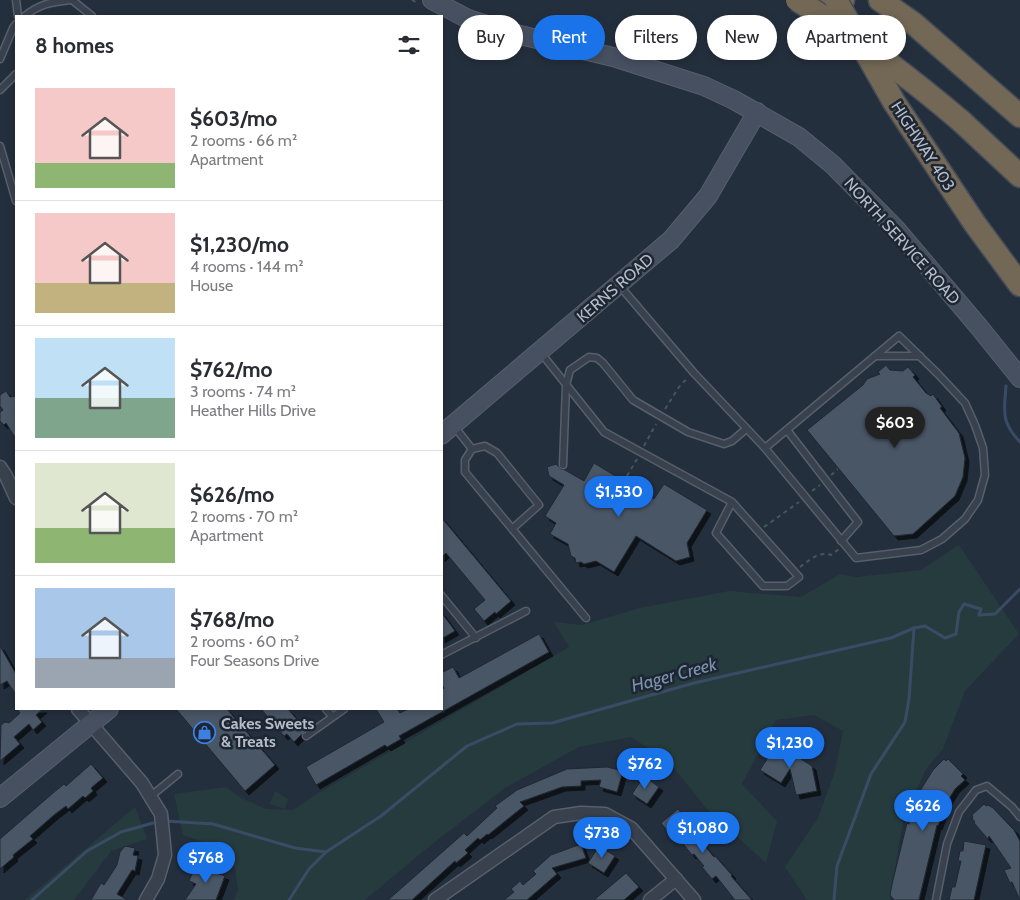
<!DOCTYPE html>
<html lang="en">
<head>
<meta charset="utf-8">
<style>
	body { margin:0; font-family:Cabin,sans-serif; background:#f7f7f7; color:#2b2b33; height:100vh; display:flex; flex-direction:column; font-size:19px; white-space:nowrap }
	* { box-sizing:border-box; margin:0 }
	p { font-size:16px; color:#7c7c81 }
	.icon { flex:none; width:28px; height:28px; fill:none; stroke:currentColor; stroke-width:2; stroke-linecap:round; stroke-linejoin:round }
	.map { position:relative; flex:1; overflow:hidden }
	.sheet { position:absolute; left:15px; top:15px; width:428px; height:695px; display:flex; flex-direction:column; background:#fff; border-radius:0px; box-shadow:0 2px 8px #0003 }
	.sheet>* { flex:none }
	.top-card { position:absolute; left:458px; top:15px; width:475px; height:45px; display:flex; gap:10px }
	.price { position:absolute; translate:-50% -42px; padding:0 11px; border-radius:18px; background:#1a73e8; color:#fff; font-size:16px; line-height:32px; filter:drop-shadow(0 1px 2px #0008) }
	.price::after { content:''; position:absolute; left:50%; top:30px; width:15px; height:11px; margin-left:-8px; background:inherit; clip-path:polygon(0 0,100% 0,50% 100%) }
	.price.selected { background:#222; color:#fff }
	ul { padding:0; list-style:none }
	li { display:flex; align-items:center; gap:15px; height:125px; padding:0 20px }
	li+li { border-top:1px solid #e1e1e2 }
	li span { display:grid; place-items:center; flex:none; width:140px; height:100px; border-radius:0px; color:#555 }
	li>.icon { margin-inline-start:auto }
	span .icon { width:60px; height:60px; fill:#fffc; stroke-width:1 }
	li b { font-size:21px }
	h2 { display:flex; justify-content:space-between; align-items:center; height:60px; padding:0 20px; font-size:21px }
	.chip { padding:0 18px; border-radius:22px; background:#fff; box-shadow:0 2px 8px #0003; font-size:18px; line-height:45px }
	.chip.selected { background:#1a73e8; color:#fff }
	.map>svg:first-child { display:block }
</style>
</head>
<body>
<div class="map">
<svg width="1020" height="900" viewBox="0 0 1020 900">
	<defs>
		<filter id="shadow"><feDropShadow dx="4" dy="4" stdDeviation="0" flood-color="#0009"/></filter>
	</defs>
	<rect width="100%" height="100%" fill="#242f3d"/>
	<g fill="#263b3e">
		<polygon points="959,545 1019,634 965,691 943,749 926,769 903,820 890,900 807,900 785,867 818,818 835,771 843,731 814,715 776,720 742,784 777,821 766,863 707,809 669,762 631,737 579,747 505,788 431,845 365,900 234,900 238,890 235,868 223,849 183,835 174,794 226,787 241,798 266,809 293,810 317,794 569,647 554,622 582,625 640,608 729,591 801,597 840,574 856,577 921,570"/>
		<polygon points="275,791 288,799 285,809 270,804"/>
		<polygon points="135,807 147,839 111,851 74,900 25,900"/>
	</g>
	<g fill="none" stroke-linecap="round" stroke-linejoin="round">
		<g stroke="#3a4c65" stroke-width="3">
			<path d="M1006,386C1004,412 1001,422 1020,442"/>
			<polyline points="166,821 213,824 295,848 326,852"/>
			<polyline points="32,900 87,851 121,832 153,823"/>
			<polyline points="289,900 309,869 326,852 381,816 467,746 517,724 552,723 694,683 891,638 914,628 925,626 945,638 956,634 959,612 964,604 981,609 979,615 995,614 1020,589"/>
			<polyline points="834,900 837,866 871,774 905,722 909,699 914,628"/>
		</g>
	</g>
	<g fill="#4a5666" stroke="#1f2834" filter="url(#shadow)">
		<polygon points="886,365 890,370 903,371 908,367 915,375 913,377 926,393 931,396 933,394 942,407 940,408 959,433 965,458 963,477 955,496 913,534 894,536 807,430 863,385 867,379 880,374 878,372"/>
		<polygon points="6,391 10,397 16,396 16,439 6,423 4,425 0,421 0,412 3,410 0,406 0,395"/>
		<polygon points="594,463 622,480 627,478 628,483 654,499 664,484 707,510 687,543 690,557 676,561 636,536 614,572 596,561 584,564 581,562 576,563 575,558 571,556 568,544 550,534 556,523 545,516 564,485 549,476 547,467 556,464 561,469 565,470 584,481"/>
		<polygon points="441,517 511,601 496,614 495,612 484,621 474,609 485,600 446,553 441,558"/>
		<polygon points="441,612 455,631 441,639"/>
		<polygon points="539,634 549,652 399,736 401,739 387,747 385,745 316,785 306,767 384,722 376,709 397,709 400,713 408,709 441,709 441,690 444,688 441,683 441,673 453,667 459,678"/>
		<polygon points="0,646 16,674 16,695 7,681 0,685"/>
		<polygon points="17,709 43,709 36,715 42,722 33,730 29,724 14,737 20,744 0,761 1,725 5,722 9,723 20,713"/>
		<polygon points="176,709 227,709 275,765 245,791"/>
		<polygon points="261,709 288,709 306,730 294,742 287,734 284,736"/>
		<polygon points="780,739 793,747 790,752 812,766 817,791 796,795 790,769 781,783 760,770"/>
		<polygon points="944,759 946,761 948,759 963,774 961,776 965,780 955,789 941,812 943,813 938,826 937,825 919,900 894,900 890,895 892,884 907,823 909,824 910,812 912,812 913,810 916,811 922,793 920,791 933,770"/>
		<polygon points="91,764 103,778 91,788 93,791 85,798 83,796 68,809 66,806 54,815 30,836 33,839 13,855 14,857 0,869 0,839 53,793 64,784 66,786"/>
		<polygon points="607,767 623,771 617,792 599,787 601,780 581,781 581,786 562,787 520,802 524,806 488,835 487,834 480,840 478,838 465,850 468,853 456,863 455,861 412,900 388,900 464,833 467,836 497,808 495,806 517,790 567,769"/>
		<polygon points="644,776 659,787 647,804 632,794"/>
		<polygon points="984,804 986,806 988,805 991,807 992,807 1014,830 1020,841 1020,900 1012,882 1010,883 1004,870 1011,868 989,836 988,839 974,823 975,822 972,818 973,817 972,815"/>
		<polygon points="678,809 690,824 688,826 714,857 715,856 732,875 731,876 752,900 735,900 716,876 712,879 702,867 704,866 694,854 692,855 676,835 673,838 661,823"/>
		<polygon points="964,841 986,845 974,900 949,900 952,887 955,887 961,861 958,861 960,851 963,851"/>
		<polygon points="581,844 586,858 552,868 557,874 527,900 504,900 514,892 511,889 520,881 523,885 536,874 533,871 551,855"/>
		<polygon points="125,846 135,848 133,855 138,856 135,871 132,870 117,894 127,900 91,900 101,883 104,885 117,865 120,852"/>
		<polygon points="599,846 615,856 604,873 588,863"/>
		<polygon points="205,864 215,869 214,872 225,876 216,900 185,900 196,884 189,881 195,867 203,870"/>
		<polygon points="626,873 639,887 624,900 594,900"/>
	</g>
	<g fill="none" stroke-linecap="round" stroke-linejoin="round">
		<defs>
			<g id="lane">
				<polyline points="16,0 18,16"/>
				<polyline points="72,0 92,16"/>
				<path d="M25,16C39,4 52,2 70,0"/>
				<polyline points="0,59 13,28 16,24"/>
				<polyline points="0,90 16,74"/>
				<polyline points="0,146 16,201"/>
				<polyline points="619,285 694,373 765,448"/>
				<polygon points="899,336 938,374 965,403 975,425 983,448 985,475 978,500 965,519 942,539 921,550 856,558 765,448"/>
				<polyline points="541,353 604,432 732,502 799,577 787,586 763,586 716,533 732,502"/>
				<polyline points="875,356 920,356"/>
				<polyline points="454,426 472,449"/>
				<polyline points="787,430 858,522 841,541"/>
				<polyline points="563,465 566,385 570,370 589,357 597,358 603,363 633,400 688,432 724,444 732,441 746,429"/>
				<polyline points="512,529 539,505 497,453 485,446 472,449 465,460 465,472 586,618"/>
				<polyline points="441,595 476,638"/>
				<polyline points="441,655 526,611"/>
				<polyline points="326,709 332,716"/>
				<polyline points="306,736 344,709"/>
				<polyline points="151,796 178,774"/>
				<polyline points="936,900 947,844 959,812 976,790 987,786 1012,807 1020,817"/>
			</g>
			<g id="street">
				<polyline points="0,467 6,476 16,498"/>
				<polyline points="78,709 142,783 161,814 165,855 158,879 146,900"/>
				<polyline points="435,900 554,817 581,813 605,814 631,828 694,900"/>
				<polyline points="650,900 676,879"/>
			</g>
			<g id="secondary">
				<polyline points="432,0 468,19 520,35 613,57 704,86 734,100 799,137 833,165 896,229 979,327 1020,378"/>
				<polyline points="441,435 671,240 708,196 757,112"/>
				<polyline points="0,798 109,709"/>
			</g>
			<g id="highway">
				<polyline points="810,0 843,0"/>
				<polyline points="880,0 913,23 1020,116"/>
				<polyline points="894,102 975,224 1020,285"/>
				<polyline points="961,121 1020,176"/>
			</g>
		</defs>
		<use href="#lane" stroke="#565f6b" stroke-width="9"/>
		<use href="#street" stroke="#565f6b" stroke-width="15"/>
		<use href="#secondary" stroke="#565f6b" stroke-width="20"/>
		<use href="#highway" stroke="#434c58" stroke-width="25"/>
		<g stroke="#44585b" stroke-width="2" stroke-dasharray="4 4" stroke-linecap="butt">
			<polyline points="412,0 419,4"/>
			<polyline points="665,409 681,384 687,379"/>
			<polyline points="644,446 656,424"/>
			<polyline points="831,475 838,469"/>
			<polyline points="627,476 637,459"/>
			<polyline points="812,491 820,485"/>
			<polyline points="764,527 799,502"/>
			<path d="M800,567C810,560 818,551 831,555L839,549"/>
		</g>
		<use href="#lane" stroke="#38414d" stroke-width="6"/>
		<use href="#street" stroke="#38414d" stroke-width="12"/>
		<use href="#secondary" stroke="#465060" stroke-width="18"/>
		<use href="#highway" stroke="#736755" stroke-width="22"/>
		<defs>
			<g id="highway-bridge">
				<path d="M797,0C855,36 909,77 961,121"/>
				<polyline points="836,0 894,102"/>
			</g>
		</defs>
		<use href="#highway-bridge" stroke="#434c58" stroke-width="25" stroke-linecap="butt"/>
		<use href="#highway-bridge" stroke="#736755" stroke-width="22"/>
	</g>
	<defs>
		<symbol id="shop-ring" viewBox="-11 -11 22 22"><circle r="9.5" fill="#1d2632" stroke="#3f7fe0" stroke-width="1.5"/><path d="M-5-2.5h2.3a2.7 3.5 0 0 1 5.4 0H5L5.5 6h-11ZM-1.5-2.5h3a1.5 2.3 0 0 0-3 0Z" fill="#3f7fe0"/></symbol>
	</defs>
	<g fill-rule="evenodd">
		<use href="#shop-ring" x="192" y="720" width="25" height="25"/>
	</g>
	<g text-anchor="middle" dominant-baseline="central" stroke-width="5" stroke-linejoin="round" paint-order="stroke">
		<g font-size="16" fill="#b4bcc8" stroke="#1d2632">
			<text transform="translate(923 146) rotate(57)">HIGHWAY 403</text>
			<text transform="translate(902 241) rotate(48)">NORTH SERVICE ROAD</text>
			<text transform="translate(615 288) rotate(-41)">KERNS ROAD</text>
		</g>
		<g font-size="16" font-weight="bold" fill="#b4bcc8" stroke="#1d2632" text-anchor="start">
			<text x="221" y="723">Cakes Sweets<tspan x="221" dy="18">&amp; Treats</tspan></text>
		</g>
		<g font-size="18" font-style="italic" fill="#7c92af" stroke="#1d2632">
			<text transform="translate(674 675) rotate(-15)">Hager Creek</text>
		</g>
	</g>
</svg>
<b class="price selected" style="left:895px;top:449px">$603</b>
<b class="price" style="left:619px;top:518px">$1,530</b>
<b class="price" style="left:790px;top:769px">$1,230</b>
<b class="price" style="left:645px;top:790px">$762</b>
<b class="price" style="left:923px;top:832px">$626</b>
<b class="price" style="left:703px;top:854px">$1,080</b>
<b class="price" style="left:602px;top:859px">$738</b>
<b class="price" style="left:206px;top:884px">$768</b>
<div class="top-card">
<a class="chip">Buy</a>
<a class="chip selected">Rent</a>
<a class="chip">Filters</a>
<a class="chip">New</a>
<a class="chip">Apartment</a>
</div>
<section class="sheet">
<h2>8 homes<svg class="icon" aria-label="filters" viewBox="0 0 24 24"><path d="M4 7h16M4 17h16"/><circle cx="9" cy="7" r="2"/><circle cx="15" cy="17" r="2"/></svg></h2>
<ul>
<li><span style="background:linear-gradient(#f6c9c9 75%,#8fb573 0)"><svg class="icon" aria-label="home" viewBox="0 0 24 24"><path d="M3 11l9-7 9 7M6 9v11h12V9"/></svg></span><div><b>$603/mo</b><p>2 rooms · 66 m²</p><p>Apartment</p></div></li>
<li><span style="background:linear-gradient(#f6c9c9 70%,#c2b280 0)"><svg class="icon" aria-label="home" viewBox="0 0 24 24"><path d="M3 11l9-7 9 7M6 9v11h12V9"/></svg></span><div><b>$1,230/mo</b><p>4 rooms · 144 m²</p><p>House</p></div></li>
<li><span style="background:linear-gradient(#bfe0f5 60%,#7fa58c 0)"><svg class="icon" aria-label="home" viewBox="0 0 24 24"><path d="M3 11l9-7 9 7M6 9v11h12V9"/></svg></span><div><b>$762/mo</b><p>3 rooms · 74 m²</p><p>Heather Hills Drive</p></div></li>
<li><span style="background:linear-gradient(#dfe7d0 65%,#8fb573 0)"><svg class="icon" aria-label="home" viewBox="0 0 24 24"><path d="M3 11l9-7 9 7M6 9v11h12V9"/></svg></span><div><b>$626/mo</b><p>2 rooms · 70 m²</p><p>Apartment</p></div></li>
<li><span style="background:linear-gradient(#a9c7e8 70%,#9aa5b1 0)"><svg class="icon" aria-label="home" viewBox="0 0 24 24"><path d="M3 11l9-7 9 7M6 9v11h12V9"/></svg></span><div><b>$768/mo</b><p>2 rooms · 60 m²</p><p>Four Seasons Drive</p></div></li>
</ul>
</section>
</div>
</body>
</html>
